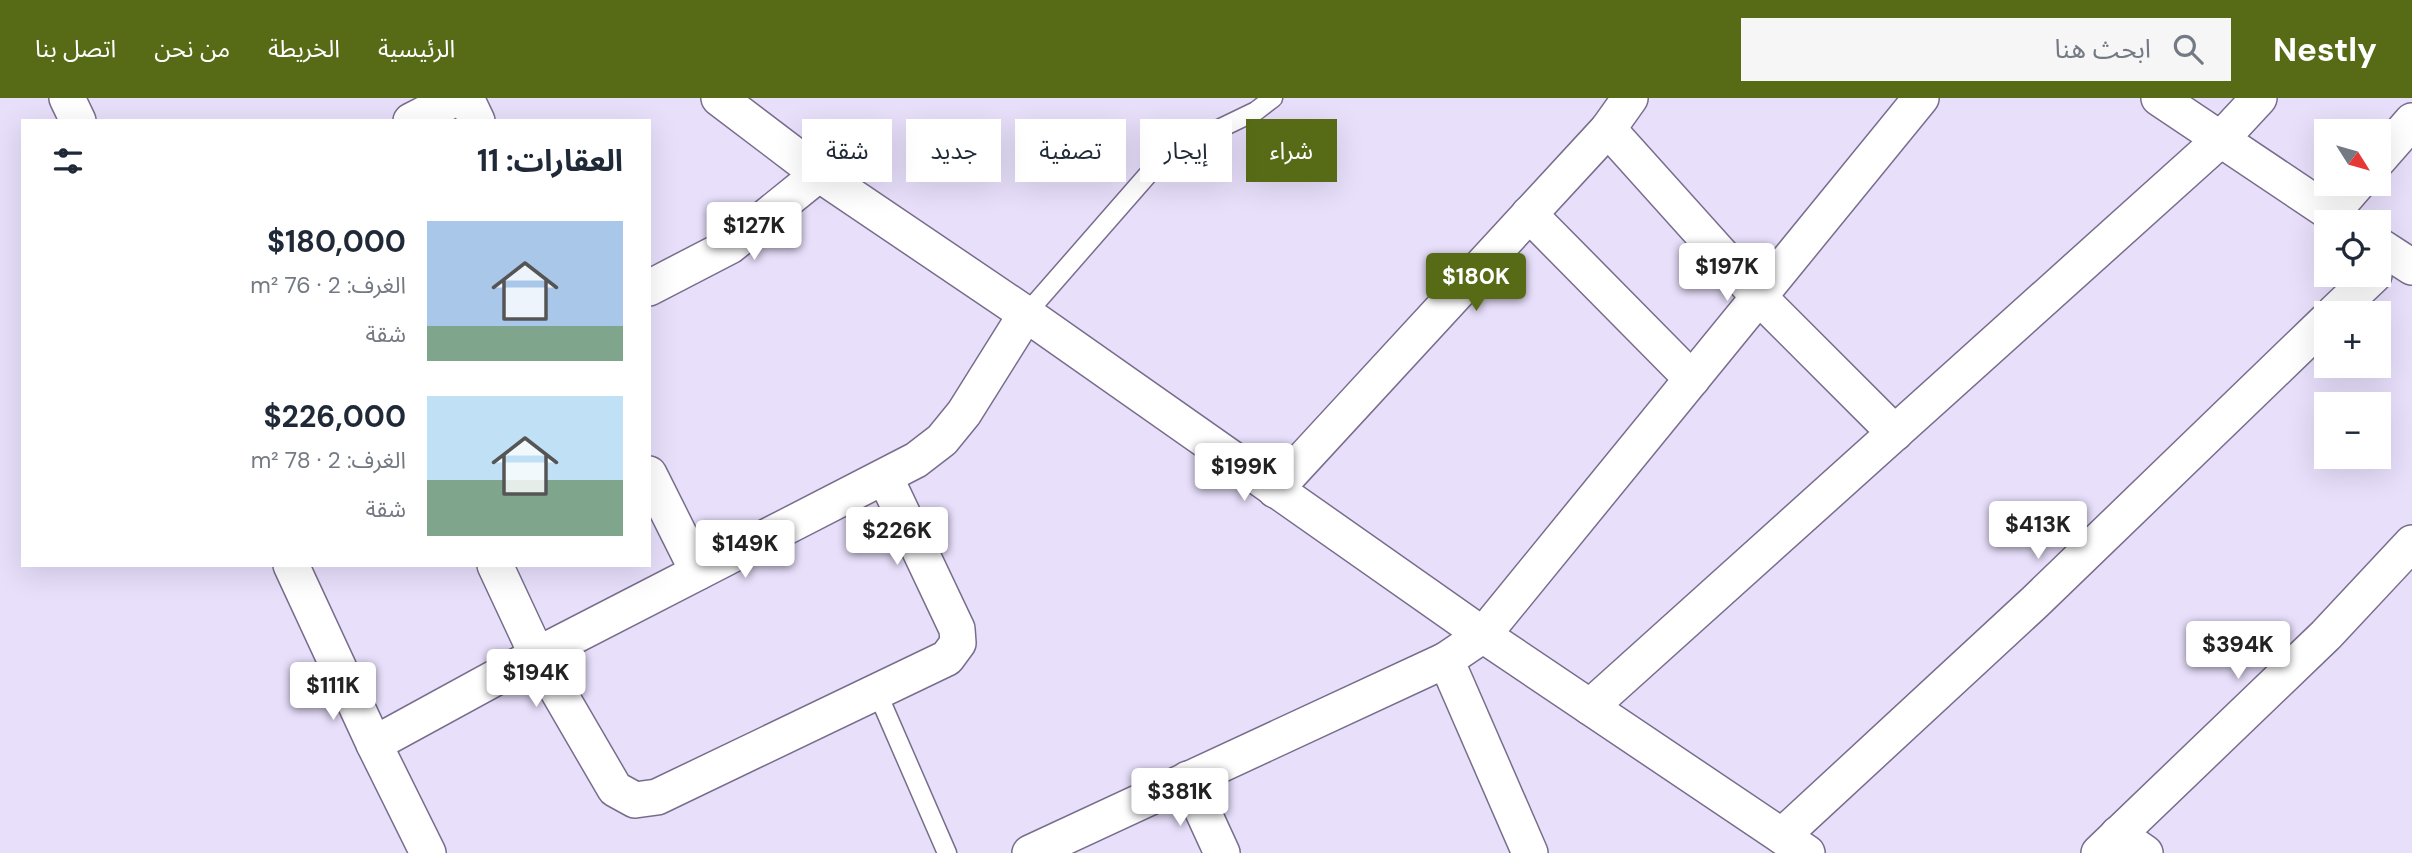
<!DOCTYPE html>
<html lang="ar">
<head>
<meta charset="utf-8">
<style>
	body { margin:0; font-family:"DM Sans","Noto Sans Arabic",sans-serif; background:#f6f6f7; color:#1f2937; direction:rtl; height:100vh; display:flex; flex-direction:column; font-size:26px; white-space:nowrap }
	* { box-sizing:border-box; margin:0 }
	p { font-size:23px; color:#747a83 }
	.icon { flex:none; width:38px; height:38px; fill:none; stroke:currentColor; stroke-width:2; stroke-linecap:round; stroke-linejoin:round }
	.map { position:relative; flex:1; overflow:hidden; direction:ltr }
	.side { position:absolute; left:21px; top:21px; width:630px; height:448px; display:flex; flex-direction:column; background:#fff; border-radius:0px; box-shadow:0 7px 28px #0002; direction:rtl }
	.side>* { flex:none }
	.guide { position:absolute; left:672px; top:21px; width:665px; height:63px; direction:rtl; display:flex; gap:14px }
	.needle { width:46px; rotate:127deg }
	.tools { position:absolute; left:2314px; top:21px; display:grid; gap:14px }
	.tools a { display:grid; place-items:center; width:77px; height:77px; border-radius:0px; background:#fff; box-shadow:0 7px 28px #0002; font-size:35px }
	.price { position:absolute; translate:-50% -60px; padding:0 16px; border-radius:7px; background:#fff; color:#222; font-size:23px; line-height:46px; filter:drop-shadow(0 2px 4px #0008) }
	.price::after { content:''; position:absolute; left:50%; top:42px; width:21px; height:16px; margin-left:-10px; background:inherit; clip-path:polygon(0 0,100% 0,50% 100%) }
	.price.current { background:#576a16; color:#fff }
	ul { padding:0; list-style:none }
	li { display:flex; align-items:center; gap:21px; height:175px; padding:0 28px }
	li span { display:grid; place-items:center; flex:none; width:196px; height:140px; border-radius:0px; color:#555 }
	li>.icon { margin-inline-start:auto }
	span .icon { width:84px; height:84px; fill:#fffc; stroke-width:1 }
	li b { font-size:30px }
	h2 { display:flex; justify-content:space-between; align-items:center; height:84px; padding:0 28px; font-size:30px }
	.chip { padding:0 24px; border-radius:0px; background:#fff; box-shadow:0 7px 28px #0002; font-size:24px; line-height:63px }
	.chip.current { background:#576a16; color:#fff }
	header { display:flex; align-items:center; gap:42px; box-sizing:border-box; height:98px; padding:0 35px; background:#576a16; color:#fff }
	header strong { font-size:33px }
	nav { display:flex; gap:38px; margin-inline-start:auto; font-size:24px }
	.search { width:490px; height:63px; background:#f6f6f7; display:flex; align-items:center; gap:18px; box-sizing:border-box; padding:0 24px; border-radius:0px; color:#747a83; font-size:26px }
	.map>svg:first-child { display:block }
</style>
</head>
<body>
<header>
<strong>Nestly</strong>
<div class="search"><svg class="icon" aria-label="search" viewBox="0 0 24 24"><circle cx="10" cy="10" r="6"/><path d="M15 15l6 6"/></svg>ابحث هنا</div>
<nav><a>الرئيسية</a><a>الخريطة</a><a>من نحن</a><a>اتصل بنا</a></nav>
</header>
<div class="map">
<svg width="2412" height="755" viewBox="0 0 2412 755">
	<rect width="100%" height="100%" fill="#e8dffb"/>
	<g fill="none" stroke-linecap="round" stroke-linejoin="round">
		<defs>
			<g id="lane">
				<polyline points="1026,216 1151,73 1173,53 1256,13 1273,0"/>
				<polyline points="877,594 947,755"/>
			</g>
			<g id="street">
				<polyline points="67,0 78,23"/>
				<polyline points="466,0 477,23"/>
				<polyline points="719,0 819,76 1026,216 1483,537 1807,755"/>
				<polyline points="2159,0 2344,124"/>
				<polyline points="411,23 456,0"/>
				<polyline points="1608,31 1759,199 1895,335"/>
				<polyline points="2378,62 2412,23"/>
				<polyline points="1529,116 1692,281"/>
				<polyline points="2331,116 2357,86"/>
				<polyline points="2378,147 2412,169"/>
				<polyline points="649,190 730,148 819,76"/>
				<polyline points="2334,215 2374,177"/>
				<polyline points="649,376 698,474"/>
				<polyline points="1275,392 1608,31 1630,0"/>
				<polyline points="291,467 374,646 428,755"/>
				<polyline points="495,467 537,557 615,691 635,702 657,699 947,560 958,545 957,531 885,379"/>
				<polyline points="1446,562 1530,755"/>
				<polyline points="1590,609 2220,42 2259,0"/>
				<polyline points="374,646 537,557 916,362 942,342 964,315 1026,216"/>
				<polyline points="1188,681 1222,755"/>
				<polyline points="2118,736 2145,755"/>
				<polyline points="1782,738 2035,504 2326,223"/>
				<polyline points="1030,755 1446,562 1483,537 1921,0"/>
				<polyline points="2099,755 2326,537 2412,445"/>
			</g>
		</defs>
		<use href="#lane" stroke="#796d8c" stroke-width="21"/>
		<use href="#street" stroke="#796d8c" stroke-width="38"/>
		<use href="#lane" stroke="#fff" stroke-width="18"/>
		<use href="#street" stroke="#fff" stroke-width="35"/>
	</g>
</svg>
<div class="tools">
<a><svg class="needle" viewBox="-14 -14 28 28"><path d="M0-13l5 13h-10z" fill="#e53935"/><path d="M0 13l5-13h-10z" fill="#747a83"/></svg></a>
<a><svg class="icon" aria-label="locate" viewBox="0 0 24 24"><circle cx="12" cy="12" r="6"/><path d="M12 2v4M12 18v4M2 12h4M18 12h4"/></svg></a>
<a>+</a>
<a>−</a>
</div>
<b class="price" style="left:754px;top:164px">$127K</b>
<b class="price" style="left:1727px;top:205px">$197K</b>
<b class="price current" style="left:1476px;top:215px">$180K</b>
<b class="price" style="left:1244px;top:405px">$199K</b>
<b class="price" style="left:2038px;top:463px">$413K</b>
<b class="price" style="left:897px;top:469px">$226K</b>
<b class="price" style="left:745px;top:482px">$149K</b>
<b class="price" style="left:2238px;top:583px">$394K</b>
<b class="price" style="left:536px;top:611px">$194K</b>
<b class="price" style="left:333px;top:624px">$111K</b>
<b class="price" style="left:1180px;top:730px">$381K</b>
<div class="guide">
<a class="chip current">شراء</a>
<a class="chip">إيجار</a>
<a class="chip">تصفية</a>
<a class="chip">جديد</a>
<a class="chip">شقة</a>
</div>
<section class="side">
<h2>العقارات: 11<svg class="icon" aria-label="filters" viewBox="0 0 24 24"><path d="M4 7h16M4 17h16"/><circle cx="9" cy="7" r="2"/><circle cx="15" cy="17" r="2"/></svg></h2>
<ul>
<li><span style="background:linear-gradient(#a9c7e8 75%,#7fa58c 0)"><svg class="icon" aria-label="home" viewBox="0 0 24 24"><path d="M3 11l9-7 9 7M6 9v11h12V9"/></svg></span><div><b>$180,000</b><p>الغرف: 2 · 76 m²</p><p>شقة</p></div></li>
<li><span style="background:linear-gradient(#bfe0f5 60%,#7fa58c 0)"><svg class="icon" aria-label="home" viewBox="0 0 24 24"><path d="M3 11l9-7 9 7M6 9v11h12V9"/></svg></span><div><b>$226,000</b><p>الغرف: 2 · 78 m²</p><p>شقة</p></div></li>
</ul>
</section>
</div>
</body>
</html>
